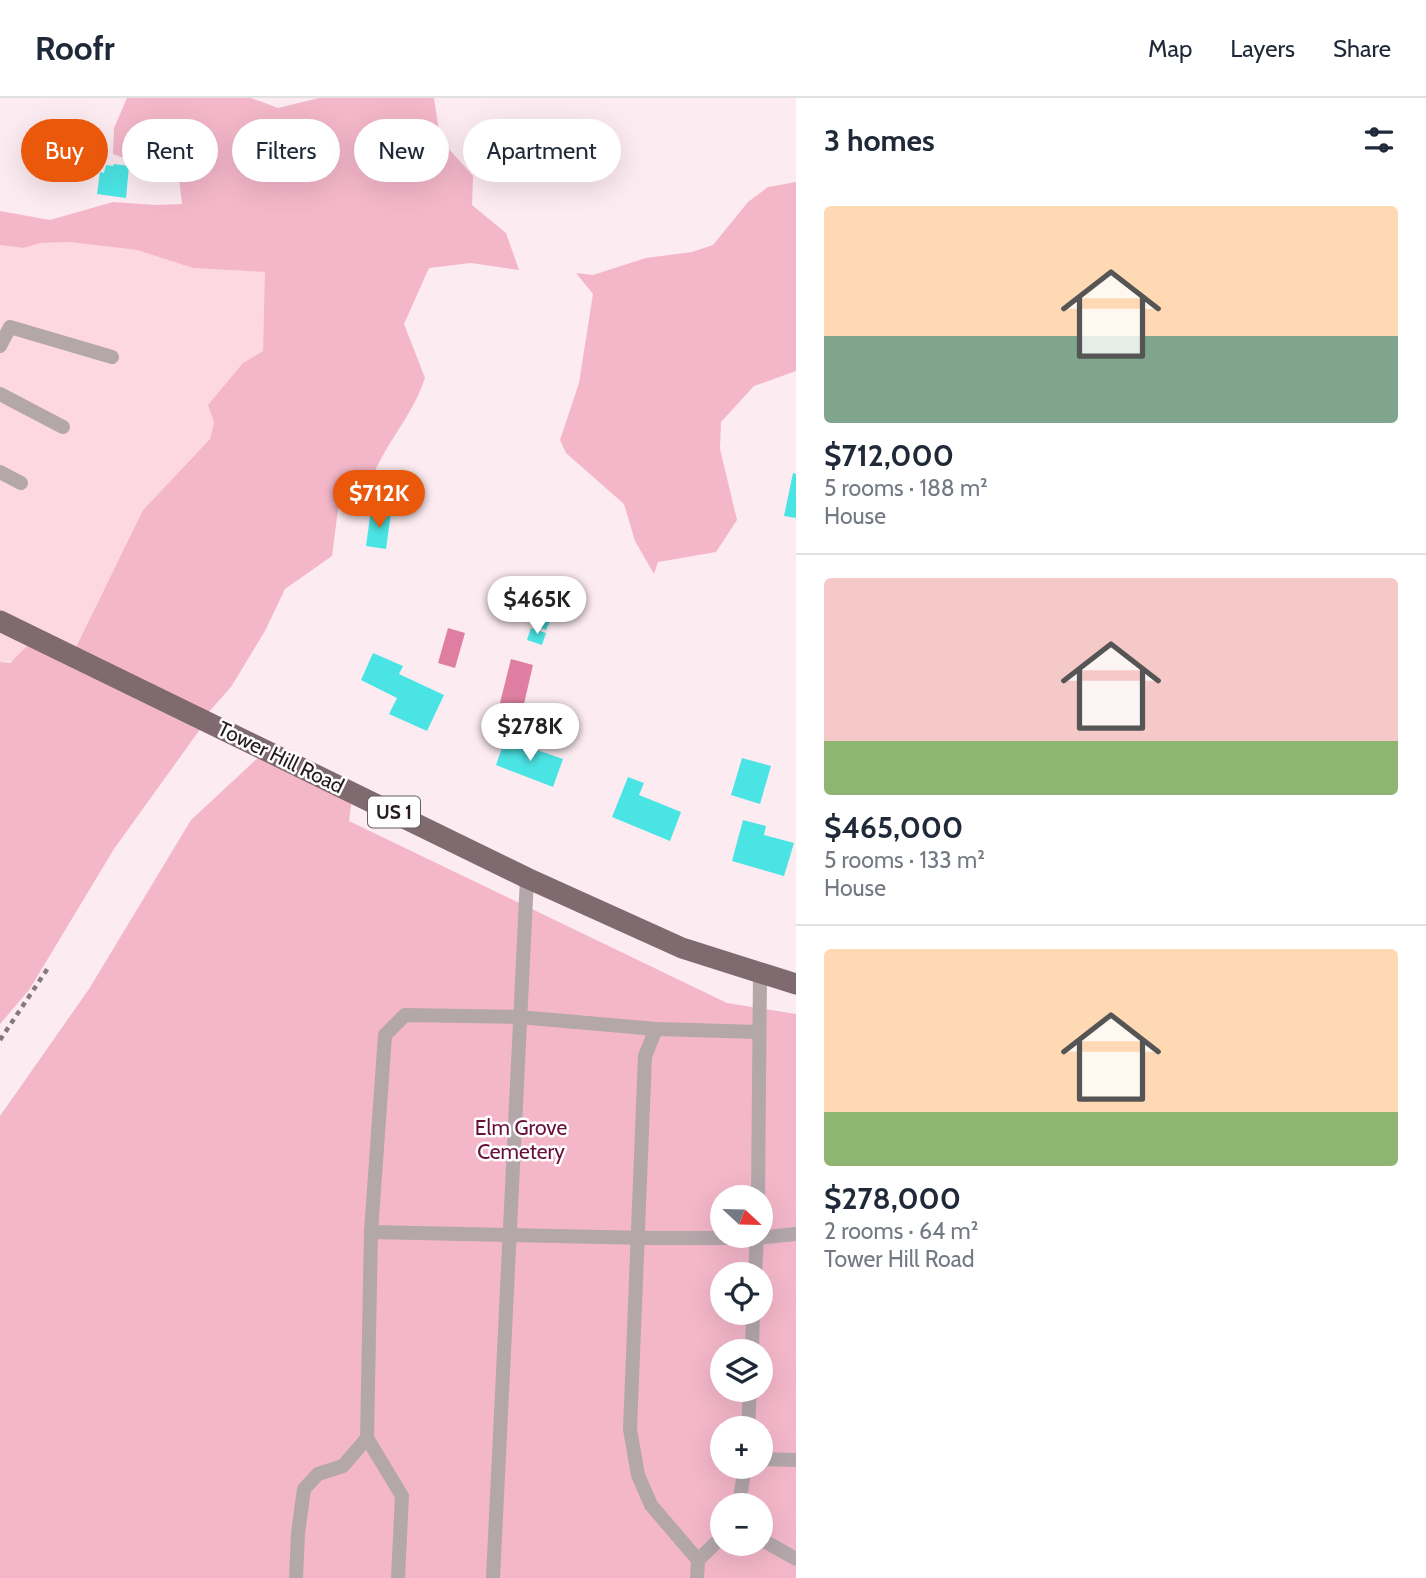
<!DOCTYPE html>
<html lang="en">
<head>
<meta charset="utf-8">
<style>
	body { margin:0; font-family:Cabin,sans-serif; background:#f6f6f7; color:#1f2937; height:100vh; display:flex; flex-direction:column; font-size:26px; white-space:nowrap }
	* { box-sizing:border-box; margin:0 }
	p { font-size:23px; color:#747a83 }
	.icon { flex:none; width:38px; height:38px; fill:none; stroke:currentColor; stroke-width:2; stroke-linecap:round; stroke-linejoin:round }
	.map { position:relative; flex:1; overflow:hidden }
	.details { display:flex; flex-direction:column; background:#fff; width:630px }
	.details>* { flex:none }
	.hud { position:absolute; left:21px; top:21px; width:665px; height:63px; display:flex; gap:14px }
	.needle { width:46px; rotate:112deg }
	.controls { position:absolute; left:710px; top:1087px; display:grid; gap:14px }
	.controls a { display:grid; place-items:center; width:63px; height:63px; border-radius:50%; background:#fff; box-shadow:0 7px 28px #0002; font-size:35px }
	.price { position:absolute; translate:-50% -60px; padding:0 16px; border-radius:24px; background:#fff; color:#222; font-size:23px; line-height:46px; filter:drop-shadow(0 2px 4px #0008) }
	.price::after { content:''; position:absolute; left:50%; top:42px; width:21px; height:16px; margin-left:-10px; background:inherit; clip-path:polygon(0 0,100% 0,50% 100%) }
	.price.selected { background:#ea580c; color:#fff }
	ul { padding:0; list-style:none }
	li { display:grid; align-content:center; gap:14px; height:371px; padding:0 28px }
	li+li { border-top:2px solid #e0e1e3 }
	li span { display:grid; place-items:center; height:217px; border-radius:7px; color:#555 }
	li>.icon { margin-inline-start:auto }
	span .icon { width:126px; height:126px; fill:#fffc; stroke-width:1 }
	li b { font-size:30px }
	h2 { display:flex; justify-content:space-between; align-items:center; height:84px; padding:0 28px; font-size:30px }
	.chip { padding:0 24px; border-radius:32px; background:#fff; box-shadow:0 7px 28px #0002; font-size:24px; line-height:63px }
	.chip.selected { background:#ea580c; color:#fff }
	header { display:flex; align-items:center; gap:42px; box-sizing:border-box; height:98px; padding:0 35px; background:#fff; border-bottom:2px solid #e0e1e3 }
	header strong { font-size:33px }
	nav { display:flex; gap:38px; margin-inline-start:auto; font-size:24px }
	main { display:flex; flex:1; min-height:0 }
	.map>svg:first-child { display:block }
</style>
</head>
<body>
<header>
<strong>Roofr</strong>
<nav><a>Map</a><a>Layers</a><a>Share</a></nav>
</header>
<main>
<div class="map">
<svg width="796" height="1480" viewBox="0 0 796 1480">
	<rect width="100%" height="100%" fill="#fcebf0"/>
	<polygon fill="#fdd8e3" points="69,144 137,152 193,170 266,174 263,253 243,265 214,324 210,341 143,412 72,556 0,564 0,147 23,150 41,145"/>
	<g fill="#f4b7ca" fill-rule="evenodd">
		<path d="M127,0H251L278,10L319,0H434L440,41L473,78L472,107L506,135L519,172L471,165L429,170L404,226L425,280C415,310 397,332 382,359C376,369 372,380 367,390L350,392L339,404L332,458L285,491L265,533L231,589L207,616L206,623L114,751L29,892L0,926V564L10,565L35,540L73,555L143,412L210,341L214,324L208,307L243,265L263,253L265,174L193,170L137,152L69,144L41,145L23,150L0,147V113L50,122L113,104L155,107L182,106L179,80L113,56L114,30Z"/>
		<polygon points="796,84 796,273 754,288 721,324 720,351 737,422 716,454 658,464 654,476 635,443 624,406 566,355 560,342 579,285 593,196 576,175 593,177 646,160 692,154 713,147 748,104 768,89"/>
		<path d="M262,656L353,693L349,723L727,905L796,916V1480H0V1018L89,891L191,722ZM723,1099H761V1138H723ZM723,1176H761V1214H723ZM723,1253H761V1292H723ZM723,1330H761V1368H723ZM723,1407H761V1446H723Z"/>
	</g>
	<g fill="#df7ea1">
		<polygon points="448,530 465,535 455,570 438,565"/>
		<polygon points="511,561 533,567 523,610 500,605"/>
	</g>
	<g fill="#4be4e4">
		<polygon points="114,66 129,68 126,100 97,96 100,74 104,75 106,67 113,68"/>
		<polygon points="793,375 796,376 796,420 784,418"/>
		<polygon points="371,412 391,415 386,451 366,448"/>
		<polygon points="538,516 551,521 546,532 533,527"/>
		<polygon points="531,530 546,535 542,547 527,542"/>
		<polygon points="373,555 403,568 399,576 444,597 427,633 389,616 397,600 361,582"/>
		<polygon points="505,641 563,661 553,689 496,667"/>
		<polygon points="742,660 771,668 760,706 731,697"/>
		<polygon points="628,679 644,685 639,697 681,714 670,743 612,719"/>
		<polygon points="743,722 766,728 764,737 794,745 784,778 732,763"/>
	</g>
	<g fill="none" stroke-linecap="round" stroke-linejoin="round">
		<polyline stroke="#86797d" stroke-width="4.5" stroke-dasharray="5 5" stroke-linecap="butt" points="0,942 48,870"/>
		<g stroke="#b3a7aa" stroke-width="14">
			<polyline points="0,248 10,229 112,259"/>
			<polyline points="0,296 63,329"/>
			<polyline points="0,374 21,385"/>
			<polyline points="656,931 645,958 630,1331 638,1377 651,1407 698,1462 697,1480"/>
			<polyline points="758,1099 760,876"/>
			<polyline points="371,1134 649,1140 757,1140 796,1136"/>
			<polyline points="755,1176 757,1138"/>
			<polyline points="752,1253 753,1214"/>
			<polyline points="748,1330 750,1292"/>
			<polyline points="367,1340 402,1398 398,1480"/>
			<polyline points="761,1361 796,1362"/>
			<polyline points="739,1407 745,1368"/>
			<polyline points="761,1441 796,1461"/>
			<polyline points="698,1462 723,1438"/>
			<polyline points="296,1480 298,1435 304,1391 318,1376 343,1368 367,1340 371,1134 385,937 405,917 519,919 656,931 759,934"/>
			<polyline points="493,1480 527,780"/>
		</g>
		<polyline stroke="#7f6a70" stroke-width="21" points="0,523 527,780 682,850 796,886"/>
	</g>
	<g text-anchor="middle" dominant-baseline="central" stroke-width="5" stroke-linejoin="round" paint-order="stroke">
		<rect fill="#fefefe" stroke="#665f61" stroke-width="2" x="368" y="698.5" width="52" height="31" rx="5"/>
		<g font-size="19" font-weight="bold" fill="#251b1e">
			<text x="394" y="714">US 1</text>
		</g>
		<g font-size="21" fill="#251b1e" stroke="#fefefe">
			<text transform="translate(281 659) rotate(26)">Tower Hill Road</text>
		</g>
		<g font-size="21" fill="#671039" stroke="#fefefe">
			<text x="521" y="1029">Elm Grove<tspan x="521" dy="24">Cemetery</tspan></text>
		</g>
	</g>
</svg>
<div class="controls">
<a><svg class="needle" viewBox="-14 -14 28 28"><path d="M0-13l5 13h-10z" fill="#e53935"/><path d="M0 13l5-13h-10z" fill="#747a83"/></svg></a>
<a><svg class="icon" aria-label="locate" viewBox="0 0 24 24"><circle cx="12" cy="12" r="6"/><path d="M12 2v4M12 18v4M2 12h4M18 12h4"/></svg></a>
<a><svg class="icon" aria-label="layers" viewBox="0 0 24 24"><path d="M12 4l9 5-9 5-9-5zM3 14l9 5 9-5"/></svg></a>
<a>+</a>
<a>−</a>
</div>
<b class="price selected" style="left:379px;top:432px">$712K</b>
<b class="price" style="left:537px;top:538px">$465K</b>
<b class="price" style="left:530px;top:665px">$278K</b>
<div class="hud">
<a class="chip selected">Buy</a>
<a class="chip">Rent</a>
<a class="chip">Filters</a>
<a class="chip">New</a>
<a class="chip">Apartment</a>
</div>
</div>
<section class="details">
<h2>3 homes<svg class="icon" aria-label="filters" viewBox="0 0 24 24"><path d="M4 7h16M4 17h16"/><circle cx="9" cy="7" r="2"/><circle cx="15" cy="17" r="2"/></svg></h2>
<ul>
<li><span style="background:linear-gradient(#ffd9b3 60%,#7fa58c 0)"><svg class="icon" aria-label="home" viewBox="0 0 24 24"><path d="M3 11l9-7 9 7M6 9v11h12V9"/></svg></span><div><b>$712,000</b><p>5 rooms · 188 m²</p><p>House</p></div></li>
<li><span style="background:linear-gradient(#f6c9c9 75%,#8fb573 0)"><svg class="icon" aria-label="home" viewBox="0 0 24 24"><path d="M3 11l9-7 9 7M6 9v11h12V9"/></svg></span><div><b>$465,000</b><p>5 rooms · 133 m²</p><p>House</p></div></li>
<li><span style="background:linear-gradient(#ffd9b3 75%,#8fb573 0)"><svg class="icon" aria-label="home" viewBox="0 0 24 24"><path d="M3 11l9-7 9 7M6 9v11h12V9"/></svg></span><div><b>$278,000</b><p>2 rooms · 64 m²</p><p>Tower Hill Road</p></div></li>
</ul>
</section>
</main>
</body>
</html>
